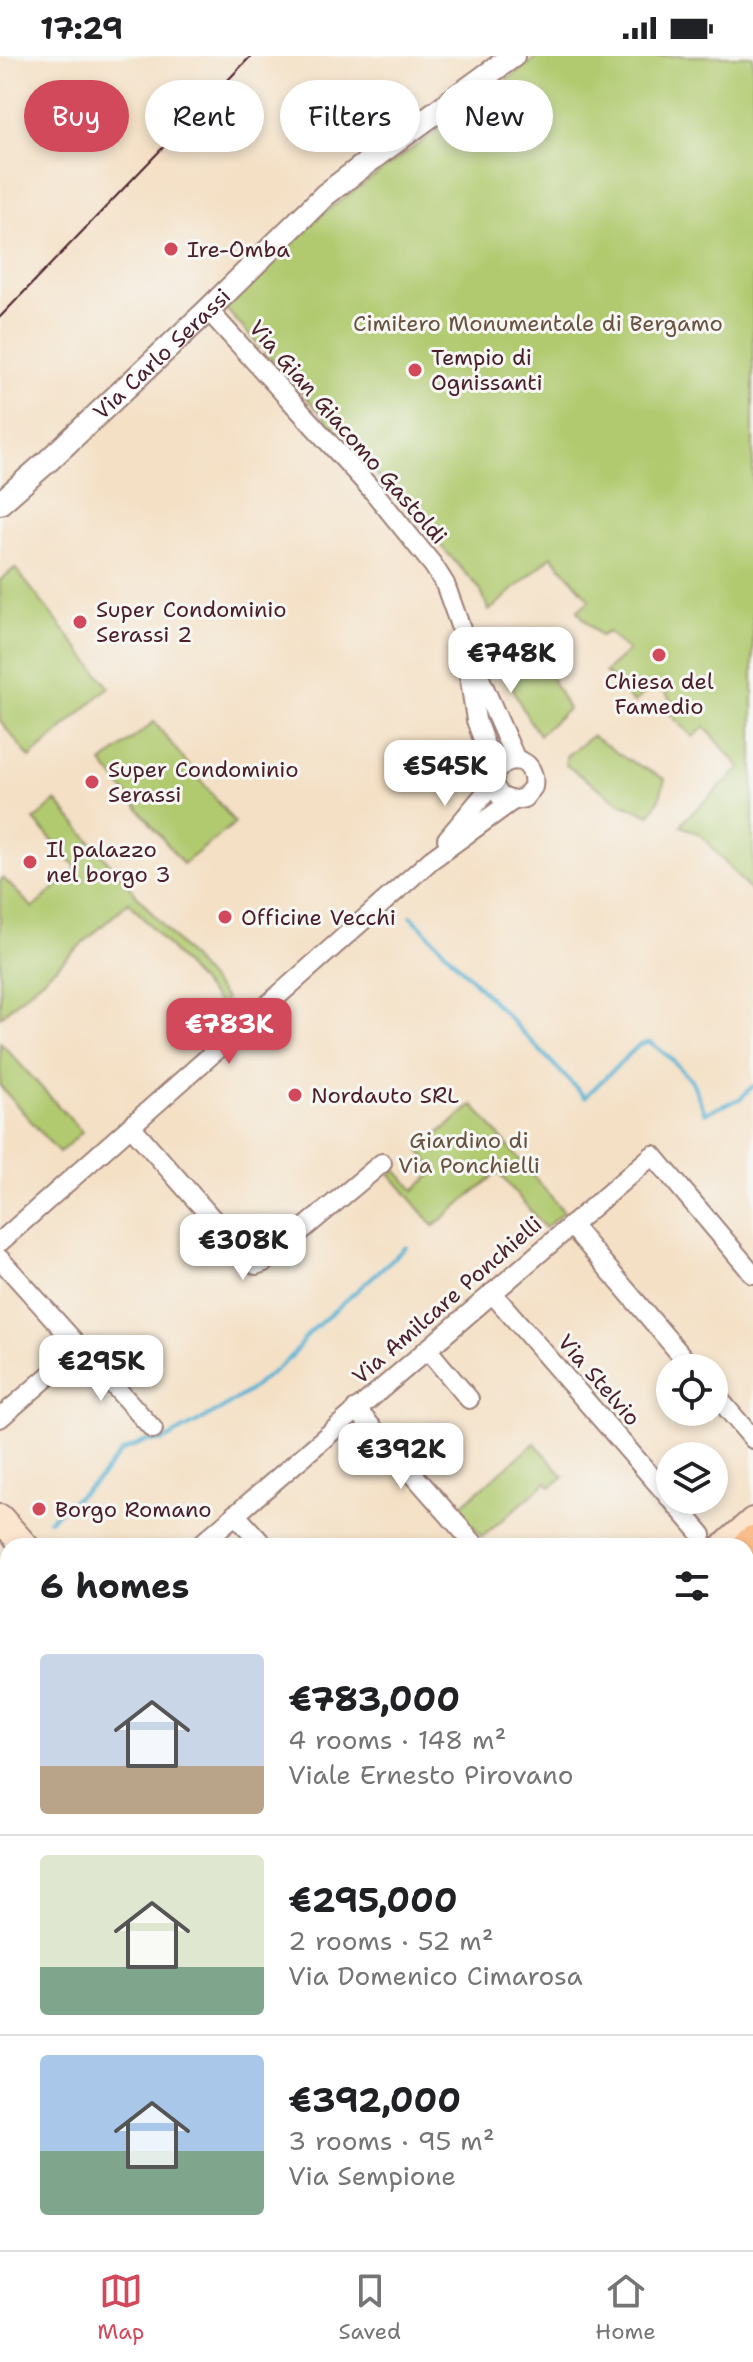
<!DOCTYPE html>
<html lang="en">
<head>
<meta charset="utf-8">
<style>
	body { margin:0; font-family:"Shantell Sans",sans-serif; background:#f2f2f2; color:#202124; height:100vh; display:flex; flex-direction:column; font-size:30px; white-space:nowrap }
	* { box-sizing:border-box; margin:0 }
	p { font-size:26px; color:#757577 }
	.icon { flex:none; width:44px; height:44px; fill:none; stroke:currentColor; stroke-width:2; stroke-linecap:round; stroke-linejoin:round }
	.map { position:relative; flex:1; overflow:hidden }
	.side { position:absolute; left:0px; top:1482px; width:754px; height:712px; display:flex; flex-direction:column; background:#fff; border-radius:24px 24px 0 0; box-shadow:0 4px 12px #0003 }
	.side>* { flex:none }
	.hud { position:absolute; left:24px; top:24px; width:706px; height:72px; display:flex; gap:16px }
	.buttons { position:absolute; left:656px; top:1298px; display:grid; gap:16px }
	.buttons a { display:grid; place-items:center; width:72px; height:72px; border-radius:50%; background:#fff; box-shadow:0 4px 12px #0003; font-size:40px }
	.price { position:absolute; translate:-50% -68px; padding:0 18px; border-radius:16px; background:#fff; color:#222; font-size:26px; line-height:52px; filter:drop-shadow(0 2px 4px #0008) }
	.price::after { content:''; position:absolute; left:50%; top:48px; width:24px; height:18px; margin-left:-12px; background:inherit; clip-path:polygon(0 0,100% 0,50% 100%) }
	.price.selected { background:#d1495b; color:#fff }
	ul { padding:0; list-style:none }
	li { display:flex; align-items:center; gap:24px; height:200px; padding:0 40px }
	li+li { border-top:2px solid #e0e0e0 }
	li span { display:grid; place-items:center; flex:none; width:224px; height:160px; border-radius:8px; color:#555 }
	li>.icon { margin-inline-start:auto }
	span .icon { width:96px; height:96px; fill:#fffc; stroke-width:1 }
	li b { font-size:34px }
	h2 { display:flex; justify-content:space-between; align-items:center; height:96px; padding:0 40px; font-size:34px }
	.pill { padding:0 28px; border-radius:36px; background:#fff; box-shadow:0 4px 12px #0003; font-size:28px; line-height:72px }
	.pill.selected { background:#d1495b; color:#fff }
	.status { display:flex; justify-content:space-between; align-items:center; height:56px; padding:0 40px; background:#fff; direction:ltr }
	.status svg { height:22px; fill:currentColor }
	.tabs { display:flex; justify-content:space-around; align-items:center; height:112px; border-top:2px solid #e0e0e0; background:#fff; font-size:22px; color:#757577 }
	.tabs a { display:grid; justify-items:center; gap:4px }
	.tabs .selected { color:#d1495b }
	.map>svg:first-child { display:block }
</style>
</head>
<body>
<div class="status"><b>17:29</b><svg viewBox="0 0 49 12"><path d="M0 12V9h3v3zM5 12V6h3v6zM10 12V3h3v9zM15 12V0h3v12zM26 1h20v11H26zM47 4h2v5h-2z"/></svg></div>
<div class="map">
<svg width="753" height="2194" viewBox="0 0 753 2194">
	<rect width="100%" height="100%" fill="#f6f6f2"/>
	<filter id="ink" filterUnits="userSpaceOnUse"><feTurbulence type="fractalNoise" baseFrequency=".0125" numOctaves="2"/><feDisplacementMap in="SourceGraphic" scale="16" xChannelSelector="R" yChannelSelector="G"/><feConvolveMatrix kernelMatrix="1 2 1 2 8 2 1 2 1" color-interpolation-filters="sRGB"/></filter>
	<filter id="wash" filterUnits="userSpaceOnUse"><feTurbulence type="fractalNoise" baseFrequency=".006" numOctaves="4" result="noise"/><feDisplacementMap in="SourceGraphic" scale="32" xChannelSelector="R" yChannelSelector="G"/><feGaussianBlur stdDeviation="1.8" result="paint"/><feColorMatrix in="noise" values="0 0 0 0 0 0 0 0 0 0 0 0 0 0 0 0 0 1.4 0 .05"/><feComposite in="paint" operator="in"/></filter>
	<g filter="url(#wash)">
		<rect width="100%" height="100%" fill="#f4e0c5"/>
		<g fill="#b1ca70" stroke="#7e744e" stroke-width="2">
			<polygon points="539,0 753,0 753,838 700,778 681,770 684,764 741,712 705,671 693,681 669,657 677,651 656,626 634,647 605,616 628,595 608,576 600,580 577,555 590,544 552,500 489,555 480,533 225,252 321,159"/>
			<polygon points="15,512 109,631 30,702 0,665 0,524"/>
			<path d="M532,576L551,621L568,653L539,679C519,650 506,621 496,587L502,582Z"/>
			<polygon points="154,666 235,767 183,808 102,707"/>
			<polygon points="592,680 626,703 665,723 659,744 650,759 620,747 566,709 566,700"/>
			<polygon points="56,745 226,943 220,949 129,846 0,961 0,825 3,822 33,852 77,812 34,764"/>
			<polygon points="0,986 82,1076 59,1097 0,1030"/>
			<polygon points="473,1049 564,1156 545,1172 498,1116 434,1170 390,1118 396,1114 414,1134 436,1115 419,1094"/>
			<polygon points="535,1387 564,1421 551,1431 547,1426 482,1481 458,1452"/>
			<polygon points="8,2164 8,2186 64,2186 68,2194 0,2194 0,2169"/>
			<polygon points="70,2186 197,2186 187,2194 75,2194"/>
		</g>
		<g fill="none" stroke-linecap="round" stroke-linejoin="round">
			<g stroke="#54b1d2" stroke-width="4">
				<polyline points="411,860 585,1041 639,989 650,986 670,1002 692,1025 705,1057 740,1043 753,1030"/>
				<polyline points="49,1464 100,1422 121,1396 146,1385 162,1385 222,1353 250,1334 290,1302 309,1277 406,1191"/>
				<polyline points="648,2186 655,2194"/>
			</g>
		</g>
	</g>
	<g filter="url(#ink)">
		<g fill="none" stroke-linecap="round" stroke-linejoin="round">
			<defs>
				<g id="minor">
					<path d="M208,254L373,435L433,509L445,528L463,578L476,664L495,717L493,728L500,740L512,745L524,742L533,731C537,704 510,694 495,717"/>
					<polyline points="475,611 516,704"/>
					<polyline points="447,783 493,728"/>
					<polyline points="131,1070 245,1200 256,1209 264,1206 382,1107"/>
					<polyline points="571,1169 692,1312"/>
					<polyline points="0,1186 431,804 512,745"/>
					<polyline points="0,1203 153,1373"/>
					<polyline points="492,1237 670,1442"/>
					<polyline points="427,1293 469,1343"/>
					<polyline points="714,1337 753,1383"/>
					<polyline points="356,1353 476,1490"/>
					<polyline points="0,1362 81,1292"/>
					<polyline points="672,1444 702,1479"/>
					<polyline points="235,1458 264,1490"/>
					<polyline points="199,1490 653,1099 753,1218"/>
					<polyline points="0,1663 8,1657"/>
					<polyline points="746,1750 753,1744"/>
					<polyline points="746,2077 753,2071"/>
					<polyline points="575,2186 582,2194"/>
					<polyline points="356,2194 365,2186"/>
				</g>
				<g id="tertiary">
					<path id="s1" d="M0,447L49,404L208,254L325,139L381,96L513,0"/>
				</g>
				<g id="secondary">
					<polyline points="0,1462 25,1490"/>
					<polyline points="725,1490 753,1465"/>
					<polyline points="746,1541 753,1535"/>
					<polyline points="614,2186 621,2194"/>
				</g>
				<g id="trunk">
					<polyline points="746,1491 753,1485"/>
					<polyline points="746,1519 753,1513"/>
					<polyline points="0,2035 8,2030"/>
					<polyline points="0,2074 8,2069"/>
				</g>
			</defs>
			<use href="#minor" stroke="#9f8078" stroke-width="22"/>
			<use href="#tertiary" stroke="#9f8078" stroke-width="26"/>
			<use href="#secondary" stroke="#9f8078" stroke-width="30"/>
			<use href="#trunk" stroke="#9f8078" stroke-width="34"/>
			<use href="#minor" stroke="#fff" stroke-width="18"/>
			<use href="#tertiary" stroke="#fff" stroke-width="22"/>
			<use href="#secondary" stroke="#fce5cf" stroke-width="26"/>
			<use href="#trunk" stroke="#f8bd88" stroke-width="30"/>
			<polyline stroke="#4a1f2b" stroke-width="2" points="0,261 251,0"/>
		</g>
	</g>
	<g fill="#d1495b" stroke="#f6f6f2" stroke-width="3">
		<circle cx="171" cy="193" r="8"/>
		<circle cx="415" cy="314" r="8"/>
		<circle cx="80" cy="566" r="8"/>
		<circle cx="659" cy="599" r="8"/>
		<circle cx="92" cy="726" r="8"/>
		<circle cx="30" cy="806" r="8"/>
		<circle cx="225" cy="861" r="8"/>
		<circle cx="295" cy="1039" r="8"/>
		<circle cx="39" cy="1453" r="8"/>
	</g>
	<g text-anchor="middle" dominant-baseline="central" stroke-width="6" stroke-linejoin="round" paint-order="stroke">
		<g font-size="22" fill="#4a1f2b" stroke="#f6f6f2" text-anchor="start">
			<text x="187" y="193">Ire-Omba</text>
			<text x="431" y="301">Tempio di<tspan x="431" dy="25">Ognissanti</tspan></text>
			<text x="96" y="553">Super Condominio<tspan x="96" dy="25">Serassi 2</tspan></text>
			<text x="659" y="625" text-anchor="middle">Chiesa del<tspan x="659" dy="25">Famedio</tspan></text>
			<text x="108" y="713">Super Condominio<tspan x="108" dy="25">Serassi</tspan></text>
			<text x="46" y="793">Il palazzo<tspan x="46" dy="25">nel borgo 3</tspan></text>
			<text x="241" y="861">Officine Vecchi</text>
			<text x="311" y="1039">Nordauto SRL</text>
			<text x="55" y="1453">Borgo Romano</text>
		</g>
		<g font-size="22" fill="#695240" stroke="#f6f6f2">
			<text x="538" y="267">Cimitero Monumentale di Bergamo</text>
			<text x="469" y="1084">Giardino di<tspan x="469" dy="25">Via Ponchielli</tspan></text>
		</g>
		<g font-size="22" fill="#4a1f2b" stroke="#f6f6f2">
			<text stroke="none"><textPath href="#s1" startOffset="220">Via Carlo Serassi</textPath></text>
			<text transform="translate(348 376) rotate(49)">Via Gian Giacomo Gastoldi</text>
			<text transform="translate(447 1244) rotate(-41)">Via Amilcare Ponchielli</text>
			<text transform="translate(599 1324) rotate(49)">Via Stelvio</text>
		</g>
	</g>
</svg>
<div class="buttons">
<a><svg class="icon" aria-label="locate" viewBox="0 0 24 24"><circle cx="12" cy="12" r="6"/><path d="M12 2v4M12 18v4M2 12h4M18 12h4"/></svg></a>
<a><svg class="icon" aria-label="layers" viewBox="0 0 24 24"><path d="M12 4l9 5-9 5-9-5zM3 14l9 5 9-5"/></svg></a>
</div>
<b class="price" style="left:511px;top:639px">€748K</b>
<b class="price" style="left:445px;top:752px">€545K</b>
<b class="price selected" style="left:229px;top:1010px">€783K</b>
<b class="price" style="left:243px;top:1226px">€308K</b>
<b class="price" style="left:101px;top:1347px">€295K</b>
<b class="price" style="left:401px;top:1435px">€392K</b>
<div class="hud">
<a class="pill selected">Buy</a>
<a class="pill">Rent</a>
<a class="pill">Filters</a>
<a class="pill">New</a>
</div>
<section class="side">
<h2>6 homes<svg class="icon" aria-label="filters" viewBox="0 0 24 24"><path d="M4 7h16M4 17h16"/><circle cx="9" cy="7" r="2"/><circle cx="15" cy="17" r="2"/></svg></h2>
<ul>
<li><span style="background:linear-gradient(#c9d6e8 70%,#b9a48a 0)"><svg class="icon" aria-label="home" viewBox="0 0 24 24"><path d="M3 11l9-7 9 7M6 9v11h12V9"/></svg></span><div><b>€783,000</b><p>4 rooms · 148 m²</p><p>Viale Ernesto Pirovano</p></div></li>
<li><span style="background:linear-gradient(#dfe7d0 70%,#7fa58c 0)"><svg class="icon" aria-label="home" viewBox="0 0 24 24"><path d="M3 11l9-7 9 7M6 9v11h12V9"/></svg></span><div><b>€295,000</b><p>2 rooms · 52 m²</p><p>Via Domenico Cimarosa</p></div></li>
<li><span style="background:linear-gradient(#a9c7e8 60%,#7fa58c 0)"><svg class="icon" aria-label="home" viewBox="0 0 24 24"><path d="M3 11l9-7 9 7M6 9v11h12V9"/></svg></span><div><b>€392,000</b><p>3 rooms · 95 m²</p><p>Via Sempione</p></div></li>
</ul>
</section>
</div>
<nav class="tabs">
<a class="selected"><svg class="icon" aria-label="map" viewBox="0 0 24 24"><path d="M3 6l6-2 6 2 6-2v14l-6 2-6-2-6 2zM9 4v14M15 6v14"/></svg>Map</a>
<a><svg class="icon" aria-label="saved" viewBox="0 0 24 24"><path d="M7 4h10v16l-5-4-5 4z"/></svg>Saved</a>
<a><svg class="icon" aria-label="home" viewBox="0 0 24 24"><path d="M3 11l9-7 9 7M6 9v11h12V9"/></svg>Home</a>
</nav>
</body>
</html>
